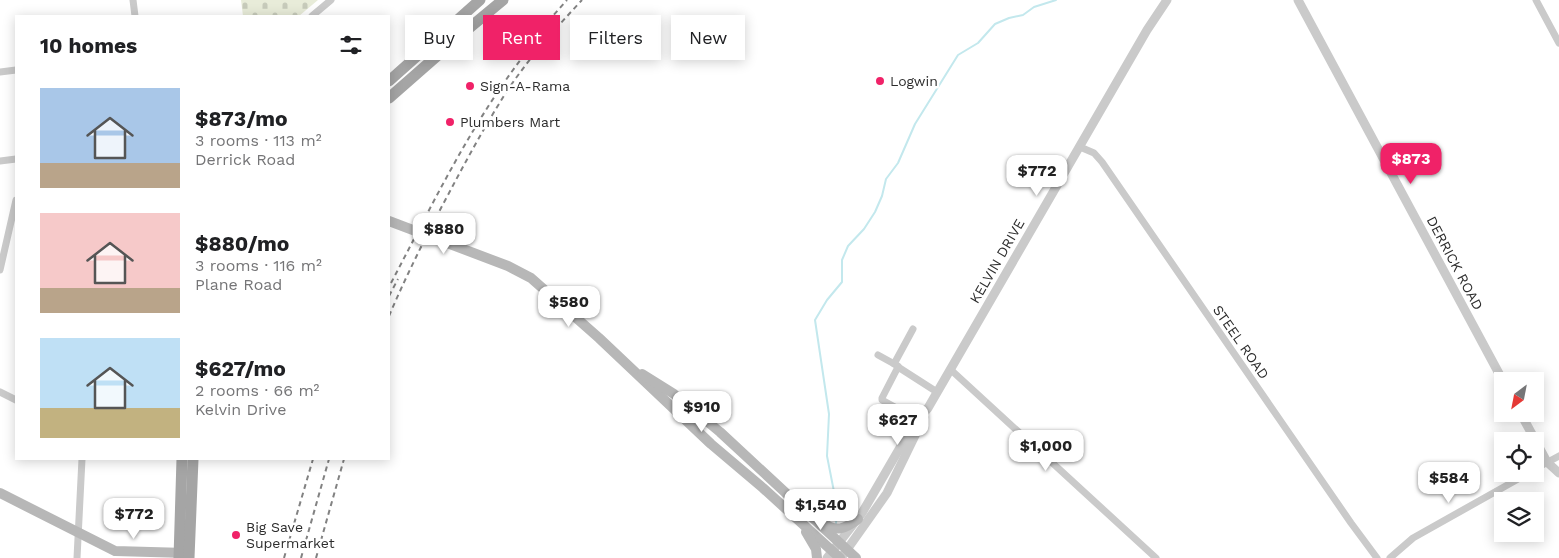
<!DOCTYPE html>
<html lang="en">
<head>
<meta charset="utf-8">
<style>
	body { margin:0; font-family:"Work Sans",sans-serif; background:#f6f6f6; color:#202124; height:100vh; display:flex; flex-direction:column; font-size:19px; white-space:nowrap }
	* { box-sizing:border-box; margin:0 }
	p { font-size:16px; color:#757577 }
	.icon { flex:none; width:28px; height:28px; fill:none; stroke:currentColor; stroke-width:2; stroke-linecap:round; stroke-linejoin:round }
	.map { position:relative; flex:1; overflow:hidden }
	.side { position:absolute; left:15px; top:15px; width:375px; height:445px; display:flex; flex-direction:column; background:#fff; border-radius:0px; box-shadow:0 2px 12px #0003 }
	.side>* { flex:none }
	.guide { position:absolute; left:405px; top:15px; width:475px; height:45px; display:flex; gap:10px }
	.needle { width:32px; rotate:212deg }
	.tools { position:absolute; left:1494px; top:372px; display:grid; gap:10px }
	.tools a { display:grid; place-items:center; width:50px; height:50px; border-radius:0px; background:#fff; box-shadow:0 2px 12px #0003; font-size:25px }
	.price { position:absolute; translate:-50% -42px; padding:0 11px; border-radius:10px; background:#fff; color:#222; font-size:16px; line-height:32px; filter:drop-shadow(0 1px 2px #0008) }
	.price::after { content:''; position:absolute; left:50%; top:30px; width:15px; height:11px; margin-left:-8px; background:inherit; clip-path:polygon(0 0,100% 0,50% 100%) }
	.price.on { background:#f02268; color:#fff }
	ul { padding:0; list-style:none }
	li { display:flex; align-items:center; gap:15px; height:125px; padding:0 25px }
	li span { display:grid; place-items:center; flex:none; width:140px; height:100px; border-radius:0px; color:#555 }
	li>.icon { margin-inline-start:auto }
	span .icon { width:60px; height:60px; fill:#fffc; stroke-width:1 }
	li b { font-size:21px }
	h2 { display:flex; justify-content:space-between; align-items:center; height:60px; padding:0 25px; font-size:21px }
	.pill { padding:0 18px; border-radius:0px; background:#fff; box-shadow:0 2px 12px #0003; font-size:18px; line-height:45px }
	.pill.on { background:#f02268; color:#fff }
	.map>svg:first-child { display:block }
</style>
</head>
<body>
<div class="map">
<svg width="1559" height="558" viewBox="0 0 1559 558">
	<defs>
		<pattern id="cemetery-stones" width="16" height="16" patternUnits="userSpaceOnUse" patternTransform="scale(1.25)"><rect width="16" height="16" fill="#e8ecd9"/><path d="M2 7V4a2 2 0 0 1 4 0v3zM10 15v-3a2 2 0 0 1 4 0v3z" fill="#c7cbbb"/></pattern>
	</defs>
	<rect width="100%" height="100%" fill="#fff"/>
	<polygon fill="url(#cemetery-stones)" points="241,0 318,0 299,16 243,16"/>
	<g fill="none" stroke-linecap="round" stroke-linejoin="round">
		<polyline stroke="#c3e8ed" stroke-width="2" points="836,524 837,507 827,456 829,414 815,320 827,300 842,282 842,260 848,246 864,229 875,212 882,196 886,179 898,163 915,124 958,55 978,43 995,24 1009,18 1023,15 1034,7 1056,0"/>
		<g stroke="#cacaca" stroke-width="7">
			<polyline points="133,0 135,16"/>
			<polyline points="1536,0 1559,43"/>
			<polyline points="312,16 331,0"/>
			<polyline points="0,72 16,70"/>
			<polyline points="1080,147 1094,153 1102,162 1351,523 1377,558"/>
			<polyline points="0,161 16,159"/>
			<polyline points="0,270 16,200"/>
			<polyline points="878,355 898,366"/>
			<polyline points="894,364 913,329"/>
			<polyline points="950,369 1156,558"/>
			<polyline points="0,392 16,400"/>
			<polyline points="902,411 882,400 882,398 898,367 937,392"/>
			<polyline points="1535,469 1559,456"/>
			<polyline points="77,558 82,459"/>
			<polyline points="1390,558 1413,538 1527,474"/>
		</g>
		<g stroke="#cacaca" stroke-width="9">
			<polyline points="1298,0 1503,381"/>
			<polyline points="1521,414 1547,462 1559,473"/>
			<polyline points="827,558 862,513 912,427 928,408 1147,30 1167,0"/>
			<polyline points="841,558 887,493 924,417"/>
		</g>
		<g stroke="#b7b7b7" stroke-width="10">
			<polyline points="389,221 508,266 531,278 599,338 711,444 763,488 840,558"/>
			<polyline points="642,374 674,394 720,432 856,558"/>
			<polyline points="0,493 115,551 186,553"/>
			<path d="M822,522C836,533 845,529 858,519"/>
			<polyline points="806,532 816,549 817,558"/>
		</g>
		<g stroke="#a5a5a5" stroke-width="11">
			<polyline points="389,81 480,0"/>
			<polyline points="389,98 462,34 503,0"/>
			<polyline points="179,558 182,459"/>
			<polyline points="189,558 193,459"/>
		</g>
		<g stroke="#828282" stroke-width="2" stroke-dasharray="5 4" stroke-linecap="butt">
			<polyline points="542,28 567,0"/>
			<path d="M391,283C438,194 482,100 550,24"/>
			<polyline points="389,296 398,279"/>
			<path d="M389,316C407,274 427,234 449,193C467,159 486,124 507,91C529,58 555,29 582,0"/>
			<polyline points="284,558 313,459"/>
			<polyline points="301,558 329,459"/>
			<polyline points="316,558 344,459"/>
		</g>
	</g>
	<g fill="#f02268" stroke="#fff" stroke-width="2">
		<circle cx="880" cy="81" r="5"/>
		<circle cx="470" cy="86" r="5"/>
		<circle cx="450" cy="122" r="5"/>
		<circle cx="236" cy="535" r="5"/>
	</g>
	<g text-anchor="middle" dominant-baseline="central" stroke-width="5" stroke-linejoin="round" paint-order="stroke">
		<g font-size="14" fill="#2d2d2d" stroke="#fff" text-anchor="start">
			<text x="890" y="81">Logwin</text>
			<text x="480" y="86">Sign-A-Rama</text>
			<text x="460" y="122">Plumbers Mart</text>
			<text x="246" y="527">Big Save<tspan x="246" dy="16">Supermarket</tspan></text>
		</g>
		<g font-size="14" fill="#2d2d2d" stroke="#fff">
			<text transform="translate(997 261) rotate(-60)">KELVIN DRIVE</text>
			<text transform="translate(1455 263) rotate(62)">DERRICK ROAD</text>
			<text transform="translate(1241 342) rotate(55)">STEEL ROAD</text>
		</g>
	</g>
</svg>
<div class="tools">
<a><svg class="needle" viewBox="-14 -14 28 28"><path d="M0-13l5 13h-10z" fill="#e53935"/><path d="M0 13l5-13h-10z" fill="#757577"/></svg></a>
<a><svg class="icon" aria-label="locate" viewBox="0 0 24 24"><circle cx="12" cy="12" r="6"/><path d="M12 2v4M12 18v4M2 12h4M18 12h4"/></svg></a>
<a><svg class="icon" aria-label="layers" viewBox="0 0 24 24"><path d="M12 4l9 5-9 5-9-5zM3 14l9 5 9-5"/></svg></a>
</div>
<b class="price on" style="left:1411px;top:185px">$873</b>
<b class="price" style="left:1037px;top:197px">$772</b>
<b class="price" style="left:444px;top:255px">$880</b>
<b class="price" style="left:569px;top:328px">$580</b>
<b class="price" style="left:702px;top:433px">$910</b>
<b class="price" style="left:898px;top:446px">$627</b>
<b class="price" style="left:1046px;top:472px">$1,000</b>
<b class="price" style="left:1449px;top:504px">$584</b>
<b class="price" style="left:821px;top:531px">$1,540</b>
<b class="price" style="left:134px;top:540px">$772</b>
<div class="guide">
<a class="pill">Buy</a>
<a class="pill on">Rent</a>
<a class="pill">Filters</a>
<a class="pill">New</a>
</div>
<section class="side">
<h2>10 homes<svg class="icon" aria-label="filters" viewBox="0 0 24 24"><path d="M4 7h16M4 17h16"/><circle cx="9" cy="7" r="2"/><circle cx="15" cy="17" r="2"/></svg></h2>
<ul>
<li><span style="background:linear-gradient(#a9c7e8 75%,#b9a48a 0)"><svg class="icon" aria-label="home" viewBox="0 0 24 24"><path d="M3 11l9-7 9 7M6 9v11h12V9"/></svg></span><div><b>$873/mo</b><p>3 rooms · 113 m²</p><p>Derrick Road</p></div></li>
<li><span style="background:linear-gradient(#f6c9c9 75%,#b9a48a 0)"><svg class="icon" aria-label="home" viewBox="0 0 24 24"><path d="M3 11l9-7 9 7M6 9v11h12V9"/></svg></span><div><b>$880/mo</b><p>3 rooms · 116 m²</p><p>Plane Road</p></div></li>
<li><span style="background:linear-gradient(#bfe0f5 70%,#c2b280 0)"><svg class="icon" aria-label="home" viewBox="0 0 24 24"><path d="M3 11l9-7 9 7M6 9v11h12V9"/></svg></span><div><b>$627/mo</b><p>2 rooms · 66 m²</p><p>Kelvin Drive</p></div></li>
</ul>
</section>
</div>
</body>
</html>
